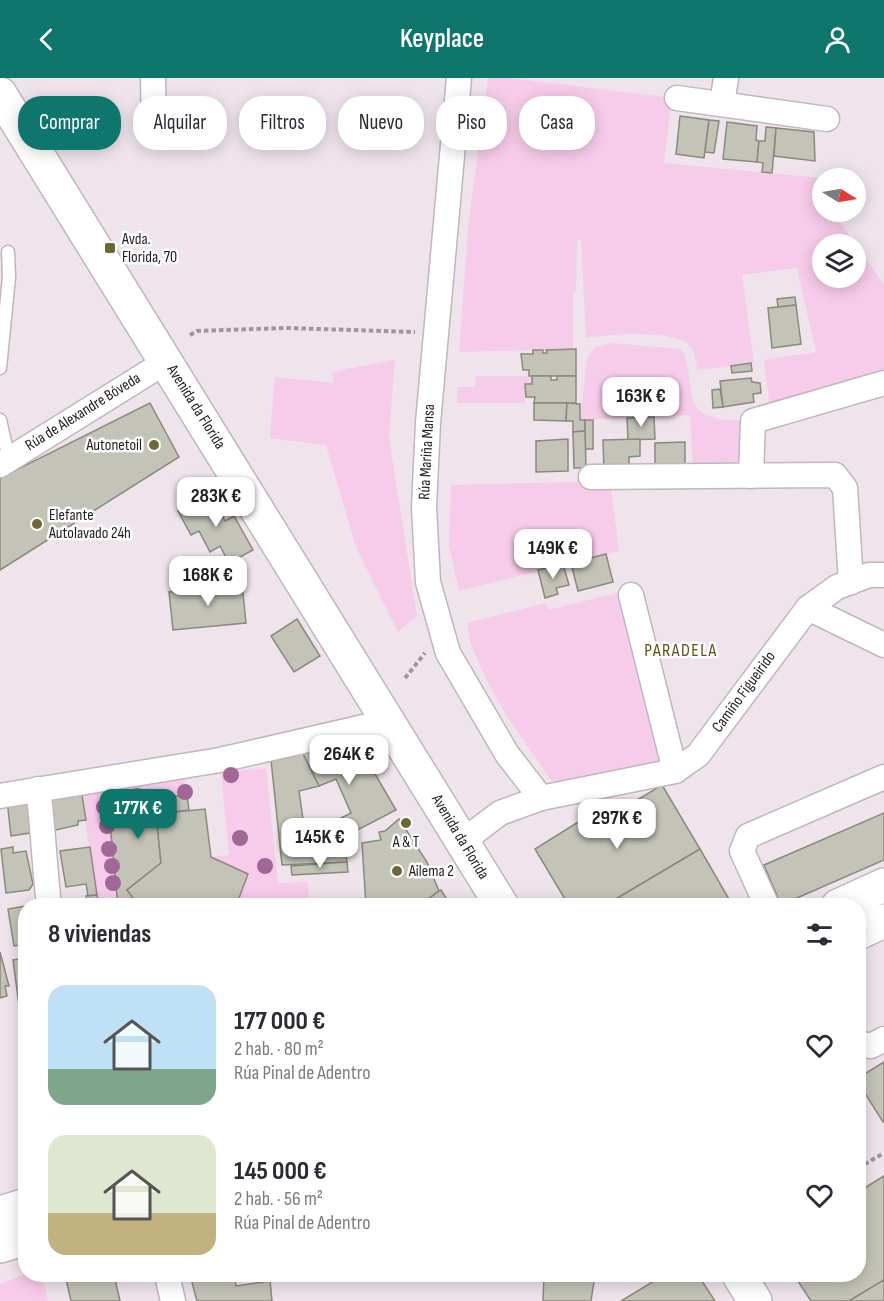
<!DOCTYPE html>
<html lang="es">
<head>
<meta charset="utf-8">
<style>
	body { margin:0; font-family:"Sofia Sans Condensed",sans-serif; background:#f2f2f3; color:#2b2b33; height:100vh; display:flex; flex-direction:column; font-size:22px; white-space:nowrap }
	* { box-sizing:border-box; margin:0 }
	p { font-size:20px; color:#7c7c81 }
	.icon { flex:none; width:33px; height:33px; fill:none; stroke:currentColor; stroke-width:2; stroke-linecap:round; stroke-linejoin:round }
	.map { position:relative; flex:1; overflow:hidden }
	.side { position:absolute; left:18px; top:820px; width:848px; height:384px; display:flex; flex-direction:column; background:#fff; border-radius:24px; box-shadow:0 3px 15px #0003 }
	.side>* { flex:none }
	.guide { position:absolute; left:18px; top:18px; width:849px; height:54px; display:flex; gap:12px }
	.needle { width:39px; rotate:101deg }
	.tools { position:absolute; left:812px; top:90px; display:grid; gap:12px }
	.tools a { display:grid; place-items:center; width:54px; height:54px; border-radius:50%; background:#fff; box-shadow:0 3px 15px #0003; font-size:30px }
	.price { position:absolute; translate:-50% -51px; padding:0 14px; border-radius:12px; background:#fff; color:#222; font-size:20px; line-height:39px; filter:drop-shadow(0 2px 3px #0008) }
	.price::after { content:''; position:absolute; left:50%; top:36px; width:18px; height:14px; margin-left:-9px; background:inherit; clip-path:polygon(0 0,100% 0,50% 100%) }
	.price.selected { background:#0f766e; color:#fff }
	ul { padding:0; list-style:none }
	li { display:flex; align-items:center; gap:18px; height:150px; padding:0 30px }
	li span { display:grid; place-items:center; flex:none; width:168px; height:120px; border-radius:18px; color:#555 }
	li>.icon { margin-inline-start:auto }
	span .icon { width:72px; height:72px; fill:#fffc; stroke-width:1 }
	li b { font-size:26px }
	h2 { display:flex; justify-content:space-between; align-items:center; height:72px; padding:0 30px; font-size:26px }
	.pill { padding:0 21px; border-radius:24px; background:#fff; box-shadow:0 3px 15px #0003; font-size:21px; line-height:54px }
	.pill.selected { background:#0f766e; color:#fff }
	header { display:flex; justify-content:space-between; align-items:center; height:78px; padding:0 30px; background:#0f766e; color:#fff; font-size:27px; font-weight:600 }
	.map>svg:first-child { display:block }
</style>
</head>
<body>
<header><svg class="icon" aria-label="back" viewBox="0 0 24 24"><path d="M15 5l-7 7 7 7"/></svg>Keyplace<svg class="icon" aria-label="person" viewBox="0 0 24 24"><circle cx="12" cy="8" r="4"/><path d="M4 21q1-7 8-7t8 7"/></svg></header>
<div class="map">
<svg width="884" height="1223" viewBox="0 0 884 1223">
	<rect width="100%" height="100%" fill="#f0e4ec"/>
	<g fill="#f7cbea" fill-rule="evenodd">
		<path d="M488,0H511L672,20L664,85L821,100L822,134H833L884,207V299L770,332L764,282L816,274L797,190L742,197L754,285L697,292C696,282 695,272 688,266C673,252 606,256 586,260L581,162H577L576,213L573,214V271L459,274L469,140ZM822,166H855V200H822Z"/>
		<path d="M613,265L680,271L685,277C697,329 682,340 746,343L744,389L693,391L690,337L580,342L587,280L595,269Z"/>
		<polygon points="395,282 389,360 417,538 398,554 356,469 326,367 270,360 275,299 334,305 332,294"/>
		<polygon points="476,298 532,298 532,306 525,306 525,325 457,325 458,309 475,309"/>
		<polygon points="610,403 619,473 459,513 449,468 451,407"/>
		<polygon points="621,514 661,683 557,706 550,701 507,638 488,605 471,567 467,545 547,525 548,532"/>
		<polygon points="266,690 278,805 308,804 310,828 236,828 211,779 229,777 221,695"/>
		<polygon points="185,700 187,717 109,725 118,828 97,828 81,713"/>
		<polygon points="25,1196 42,1197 48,1223 0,1223 0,1206"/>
	</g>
	<g fill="#c4c3b7" stroke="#8b897e" stroke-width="1.5">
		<polygon points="680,38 709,42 704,80 676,76"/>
		<polygon points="709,42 719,43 714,75 705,74"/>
		<polygon points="727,44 757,48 756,62 759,63 757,84 723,81"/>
		<polygon points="766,49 776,50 772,95 762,94 763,85 757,84 759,63 765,63"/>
		<polygon points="776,50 814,54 815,83 774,78"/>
		<polygon points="795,219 796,227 778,229 777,221"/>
		<polygon points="796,227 801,266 772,270 768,230"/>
		<polygon points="576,271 576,298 529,298 529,292 523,292 521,276 533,276 533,272 543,272 543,275 547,275 546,272"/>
		<polygon points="751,285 752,293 732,295 731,288"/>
		<polygon points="532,298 551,298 551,302 557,302 557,298 576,298 576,325 534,325 535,319 526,319 525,306 532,306"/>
		<polygon points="751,300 752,304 760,305 761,315 753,316 754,324 723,329 720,303"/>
		<polygon points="720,311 723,329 713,330 712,312"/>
		<polygon points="150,325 179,379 0,492 0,400"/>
		<polygon points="534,325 567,325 566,343 534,342"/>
		<polygon points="567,325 580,326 580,342 585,342 585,353 573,354 573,343 566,343"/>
		<polygon points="654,339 655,361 628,362 627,340"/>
		<rect x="585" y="342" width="8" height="29"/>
		<polygon points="585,353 586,390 574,390 573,354"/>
		<polygon points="568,361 568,393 536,394 536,363"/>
		<polygon points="640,361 640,378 629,379 629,393 604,393 603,362"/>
		<polygon points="685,364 685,392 655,392 655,365"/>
		<polygon points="211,415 225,443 234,438 253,472 229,485 220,468 210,474 199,453 191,457 178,433"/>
		<polygon points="606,476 613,504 578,513 571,485"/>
		<polygon points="563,486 569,507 556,510 558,516 545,520 538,492"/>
		<polygon points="242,506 246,545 173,552 169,514"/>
		<polygon points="297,541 320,578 294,594 271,558"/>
		<polygon points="338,662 360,670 396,732 344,759 323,760 319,751 351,735 336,701 319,708 301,672"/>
		<polygon points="301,672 319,708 299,713 305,755 319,751 323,760 344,759 347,784 282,787 271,682"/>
		<polygon points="662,707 700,771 604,828 569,828 535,771 607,726 614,736"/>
		<polygon points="81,711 86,742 78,743 78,747 56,752 52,747 48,716"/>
		<polygon points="187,717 189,732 156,736 161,785 127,812 139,828 118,828 108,725"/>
		<polygon points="34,718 30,755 11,758 7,722"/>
		<polygon points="205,731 211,779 248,796 236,828 210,828 191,821 180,828 139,828 127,812 161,785 156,736"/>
		<polygon points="884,735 884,782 781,827 764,787"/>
		<polygon points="399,741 427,784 439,813 419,828 366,828 362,765 381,762 379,754 385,753"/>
		<polygon points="13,769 13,775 26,773 33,806 29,812 6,815 1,771"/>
		<polygon points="90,769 97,817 88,818 86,806 66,809 60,773"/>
		<polygon points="700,771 733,828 604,828"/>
		<polygon points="347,784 348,794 292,797 291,788"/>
		<polygon points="441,812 451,828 419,828 439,813"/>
		<polygon points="97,817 99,828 87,828 86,818"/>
		<polygon points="191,821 210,828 180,828"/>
		<polygon points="26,828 26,866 14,868 8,831"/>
		<polygon points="0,874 9,908 5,908 7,918 0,920"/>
		<polygon points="26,880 26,935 20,935 13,882"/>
		<polygon points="884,984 884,1044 883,1044 858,1004 858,1000"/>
		<polygon points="884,1098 884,1202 849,1223 811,1223 794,1197 858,1197 858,1114"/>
		<polygon points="65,1197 114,1197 120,1223 71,1223"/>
		<polygon points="190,1197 234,1197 236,1208 270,1203 272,1223 197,1223"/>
		<polygon points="544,1197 595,1197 591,1223 543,1223"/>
		<polygon points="698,1197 715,1223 621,1223 664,1197"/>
		<polygon points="884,1202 884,1223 849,1223"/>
	</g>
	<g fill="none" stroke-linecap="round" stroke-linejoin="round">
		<defs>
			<g id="lane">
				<polyline points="0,290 9,199 8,174"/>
				<polyline points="0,342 9,381"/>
			</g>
			<g id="street">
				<polyline points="153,0 154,47"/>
				<polyline points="459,0 428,345 424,429 428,504 448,575 507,676 541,720"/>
				<polyline points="677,20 827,41"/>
				<polyline points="722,26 726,0"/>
				<polyline points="0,387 167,283"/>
				<polyline points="751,398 753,343 884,305"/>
				<polyline points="591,399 835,397 845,410 851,504"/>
				<polyline points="631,517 675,693"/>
				<polyline points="808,530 884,567"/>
				<path d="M38,711C43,747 44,782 48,818"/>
				<polyline points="0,718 220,682 390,643"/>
				<polyline points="463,763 500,735 541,720 675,693 698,677 808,530 837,509 869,497 884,497"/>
				<polyline points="767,828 742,773 748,758 884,699"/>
				<polyline points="858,965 871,968 884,961"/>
				<polyline points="167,1197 173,1223"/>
			</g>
			<g id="secondary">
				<polyline points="0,16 502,828"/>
				<polyline points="838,828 884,807"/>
				<polyline points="858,855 884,843"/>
				<polyline points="0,1135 26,1127"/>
				<polyline points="0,1168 26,1160"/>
				<polyline points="739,1197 755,1223"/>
			</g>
		</defs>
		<use href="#lane" stroke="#c1b6bd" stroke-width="15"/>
		<use href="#street" stroke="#c1b6bd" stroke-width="27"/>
		<use href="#secondary" stroke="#c1b6bd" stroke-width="36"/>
		<g stroke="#9f969c" stroke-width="4" stroke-dasharray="4.5 3" stroke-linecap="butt">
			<polyline points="190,257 197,253 287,250 415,254"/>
			<polyline points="405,600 425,575"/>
			<polyline points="858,1090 884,1075"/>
		</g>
		<use href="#lane" stroke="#fff" stroke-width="12"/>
		<use href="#street" stroke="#fff" stroke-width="24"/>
		<use href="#secondary" stroke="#fff" stroke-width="33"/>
	</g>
	<g fill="#a16797">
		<circle cx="231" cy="697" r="8"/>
		<circle cx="185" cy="714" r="8"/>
		<circle cx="137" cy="718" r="8"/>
		<circle cx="119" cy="722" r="8"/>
		<circle cx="104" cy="729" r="8"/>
		<circle cx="107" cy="748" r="8"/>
		<circle cx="240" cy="760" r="8"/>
		<circle cx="109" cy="771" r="8"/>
		<circle cx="112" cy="788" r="8"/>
		<circle cx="265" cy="788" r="8"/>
		<circle cx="113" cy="805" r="8"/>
	</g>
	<g fill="#6e6733" stroke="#fff" stroke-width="2">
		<rect x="104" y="164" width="12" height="12" rx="3"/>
		<circle cx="154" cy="367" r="6"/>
		<circle cx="37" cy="446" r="6"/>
		<circle cx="406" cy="745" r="6"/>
		<circle cx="397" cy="793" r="6"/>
	</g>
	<g text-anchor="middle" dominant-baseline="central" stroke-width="5" stroke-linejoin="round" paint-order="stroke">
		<g font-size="16" fill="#211d20" stroke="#fff" text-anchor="start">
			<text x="122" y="161">Avda.<tspan x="122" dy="18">Florida, 70</tspan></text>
			<text x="142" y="367" text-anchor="end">Autonetoil</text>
			<text x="49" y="437">Elefante<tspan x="49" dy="18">Autolavado 24h</tspan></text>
			<text x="406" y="764" text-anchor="middle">A &amp; T</text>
			<text x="409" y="793">Ailema 2</text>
		</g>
		<g font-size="16" fill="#211d20" stroke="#fff">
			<text transform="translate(196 329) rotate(58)">Avenida da Florida</text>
			<text transform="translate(83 334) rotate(-32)">Rúa de Alexandre Bóveda</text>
			<text transform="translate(427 374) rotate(-87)">Rúa Mariña Mansa</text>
			<text transform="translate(744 614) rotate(-54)">Camiño Figueirido</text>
			<text transform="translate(460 759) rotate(59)">Avenida da Florida</text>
		</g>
		<g font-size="18" letter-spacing="1.5" fill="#5a5214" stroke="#fff">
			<text x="681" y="572">PARADELA</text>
		</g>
	</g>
</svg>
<div class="tools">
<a><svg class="needle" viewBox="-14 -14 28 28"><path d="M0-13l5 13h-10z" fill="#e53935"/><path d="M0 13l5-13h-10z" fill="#7c7c81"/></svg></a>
<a><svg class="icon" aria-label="layers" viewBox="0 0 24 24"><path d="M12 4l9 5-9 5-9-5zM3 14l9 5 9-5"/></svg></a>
</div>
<b class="price" style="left:641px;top:350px">163K €</b>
<b class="price" style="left:216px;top:450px">283K €</b>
<b class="price" style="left:553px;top:502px">149K €</b>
<b class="price" style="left:208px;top:529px">168K €</b>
<b class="price" style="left:349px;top:708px">264K €</b>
<b class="price selected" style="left:138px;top:762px">177K €</b>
<b class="price" style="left:617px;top:772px">297K €</b>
<b class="price" style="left:320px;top:791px">145K €</b>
<div class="guide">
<a class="pill selected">Comprar</a>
<a class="pill">Alquilar</a>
<a class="pill">Filtros</a>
<a class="pill">Nuevo</a>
<a class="pill">Piso</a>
<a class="pill">Casa</a>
</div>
<section class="side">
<h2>8 viviendas<svg class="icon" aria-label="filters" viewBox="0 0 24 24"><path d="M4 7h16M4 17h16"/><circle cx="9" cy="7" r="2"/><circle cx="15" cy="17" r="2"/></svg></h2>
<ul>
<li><span style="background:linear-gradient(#bfe0f5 70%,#7fa58c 0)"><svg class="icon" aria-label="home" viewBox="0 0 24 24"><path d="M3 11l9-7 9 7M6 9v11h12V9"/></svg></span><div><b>177 000 €</b><p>2 hab. · 80 m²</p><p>Rúa Pinal de Adentro</p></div><svg class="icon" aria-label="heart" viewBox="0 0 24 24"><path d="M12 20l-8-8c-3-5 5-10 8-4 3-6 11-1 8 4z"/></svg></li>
<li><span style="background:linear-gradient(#dfe7d0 65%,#c2b280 0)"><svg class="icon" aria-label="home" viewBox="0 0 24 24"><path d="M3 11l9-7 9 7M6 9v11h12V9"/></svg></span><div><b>145 000 €</b><p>2 hab. · 56 m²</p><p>Rúa Pinal de Adentro</p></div><svg class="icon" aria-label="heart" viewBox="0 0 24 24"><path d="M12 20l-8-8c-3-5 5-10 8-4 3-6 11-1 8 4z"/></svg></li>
</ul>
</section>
</div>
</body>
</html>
